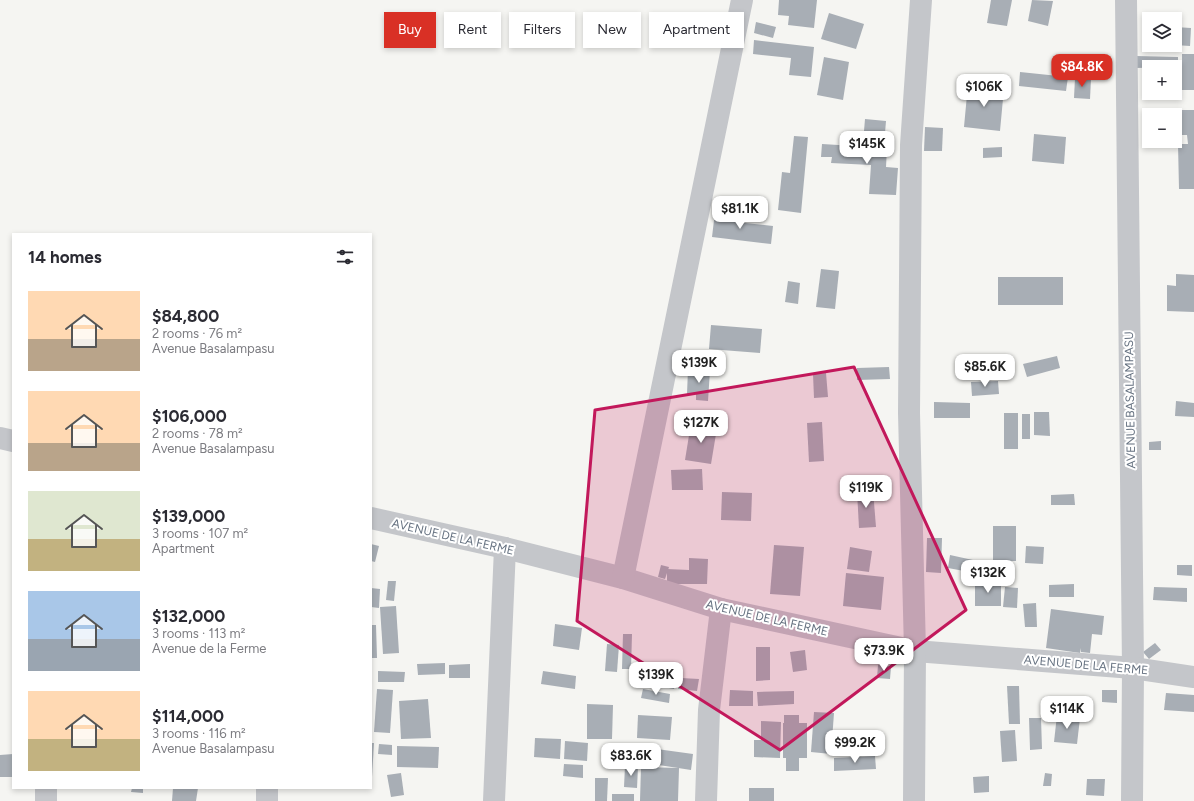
<!DOCTYPE html>
<html lang="en">
<head>
<meta charset="utf-8">
<style>
	body { margin:0; font-family:Figtree,sans-serif; background:#f2f2f3; color:#2b2b33; height:100vh; display:flex; flex-direction:column; font-size:15px; white-space:nowrap }
	* { box-sizing:border-box; margin:0 }
	p { font-size:13px; color:#7c7c81 }
	.icon { flex:none; width:22px; height:22px; fill:none; stroke:currentColor; stroke-width:2; stroke-linecap:round; stroke-linejoin:round }
	.map { position:relative; flex:1; overflow:hidden }
	.side { position:absolute; left:12px; top:233px; width:360px; height:556px; display:flex; flex-direction:column; background:#fff; border-radius:0px; box-shadow:0 2px 6px #0003 }
	.side>* { flex:none }
	.banner { position:absolute; left:384px; top:12px; width:380px; height:36px; display:flex; gap:8px }
	.buttons { position:absolute; left:1142px; top:12px; display:grid; gap:8px }
	.buttons a { display:grid; place-items:center; width:40px; height:40px; border-radius:0px; background:#fff; box-shadow:0 2px 6px #0003; font-size:20px }
	.price { position:absolute; translate:-50% -34px; padding:0 9px; border-radius:8px; background:#fff; color:#222; font-size:13px; line-height:26px; filter:drop-shadow(0 1px 2px #0008) }
	.price::after { content:''; position:absolute; left:50%; top:24px; width:12px; height:9px; margin-left:-6px; background:inherit; clip-path:polygon(0 0,100% 0,50% 100%) }
	.price.on { background:#d93025; color:#fff }
	ul { padding:0; list-style:none }
	li { display:flex; align-items:center; gap:12px; height:100px; padding:0 16px }
	li span { display:grid; place-items:center; flex:none; width:112px; height:80px; border-radius:0px; color:#555 }
	li>.icon { margin-inline-start:auto }
	span .icon { width:48px; height:48px; fill:#fffc; stroke-width:1 }
	li b { font-size:17px }
	h2 { display:flex; justify-content:space-between; align-items:center; height:48px; padding:0 16px; font-size:17px }
	.chip { padding:0 14px; border-radius:0px; background:#fff; box-shadow:0 2px 6px #0003; font-size:14px; line-height:36px }
	.chip.on { background:#d93025; color:#fff }
	.map>svg:first-child { display:block }
</style>
</head>
<body>
<div class="map">
<svg width="1194" height="801" viewBox="0 0 1194 801">
	<rect width="100%" height="100%" fill="#f5f5f2"/>
	<g fill="#a8aeb5">
		<polygon points="779,0 817,0 814,28 788,25 789,16 778,15"/>
		<polygon points="991,0 1012,0 1007,26 987,23"/>
		<polygon points="1032,0 1053,1 1048,26 1028,21"/>
		<polygon points="829,13 864,24 856,49 821,39"/>
		<polygon points="756,22 776,27 773,38 754,33"/>
		<polygon points="1175,27 1191,28 1190,46 1175,45"/>
		<polygon points="754,40 814,47 811,77 789,75 791,58 753,54"/>
		<rect x="1182" y="54" width="12" height="36"/>
		<polygon points="1136,56 1178,57 1178,69 1175,69 1175,67 1136,68"/>
		<polygon points="824,57 849,62 843,100 817,95"/>
		<polygon points="1020,72 1068,77 1066,91 1019,86"/>
		<polygon points="1075,78 1091,79 1090,99 1074,98"/>
		<polygon points="968,84 1004,88 1000,131 964,127"/>
		<polygon points="1174,110 1194,110 1194,189 1179,189 1178,144 1188,144 1187,135 1175,135"/>
		<polygon points="865,119 886,121 884,145 863,143"/>
		<polygon points="925,127 943,128 942,151 924,151"/>
		<polygon points="1034,134 1066,137 1064,164 1032,161"/>
		<polygon points="794,136 808,137 801,213 778,210 782,172 790,173"/>
		<polygon points="822,144 887,148 886,167 898,168 896,195 869,194 871,165 831,163 832,157 821,157"/>
		<polygon points="1002,147 1002,157 983,158 983,148"/>
		<polygon points="715,212 737,214 736,222 773,226 771,244 712,237"/>
		<polygon points="821,269 839,271 835,309 816,307"/>
		<polygon points="1176,274 1194,275 1194,312 1167,311 1167,285 1176,286"/>
		<rect x="998" y="277" width="65" height="28"/>
		<polygon points="788,281 800,283 798,304 785,302"/>
		<polygon points="711,325 762,329 760,353 709,349"/>
		<polygon points="1057,356 1060,368 1027,377 1023,364"/>
		<polygon points="889,367 890,379 857,380 857,368"/>
		<polygon points="688,369 710,370 708,401 696,400 696,394 687,394"/>
		<polygon points="826,373 828,397 814,398 813,374"/>
		<polygon points="998,381 999,394 972,396 971,382"/>
		<polygon points="1176,401 1194,403 1194,417 1175,416"/>
		<polygon points="934,402 970,403 970,418 934,418"/>
		<polygon points="1034,412 1049,412 1050,436 1034,435"/>
		<rect x="1004" y="413" width="14" height="36"/>
		<rect x="1022" y="414" width="8" height="25"/>
		<polygon points="822,422 824,461 809,462 807,423"/>
		<polygon points="691,423 717,428 711,464 685,460"/>
		<polygon points="1161,441 1161,450 1149,450 1149,442"/>
		<polygon points="702,469 703,490 672,490 671,470"/>
		<polygon points="873,490 876,527 859,528 857,491"/>
		<polygon points="722,492 752,493 751,521 721,520"/>
		<polygon points="1074,494 1075,505 1051,505 1051,495"/>
		<rect x="993" y="526" width="23" height="35"/>
		<polygon points="927,538 942,538 941,573 926,572"/>
		<polygon points="371,544 379,546 375,562 371,561"/>
		<polygon points="774,545 804,547 800,596 770,594"/>
		<polygon points="1026,546 1044,547 1043,564 1025,563"/>
		<polygon points="850,547 872,551 869,572 847,569"/>
		<polygon points="950,555 982,562 980,574 948,568"/>
		<polygon points="689,558 708,559 707,584 667,584 667,569 689,570"/>
		<polygon points="661,565 669,567 665,579 658,577"/>
		<polygon points="1177,565 1192,565 1192,576 1177,575"/>
		<polygon points="846,573 884,577 881,610 843,606"/>
		<polygon points="388,581 396,581 394,601 386,600"/>
		<rect x="975" y="583" width="26" height="23"/>
		<polygon points="1074,584 1074,597 1049,597 1049,585"/>
		<polygon points="1005,587 1018,588 1017,608 1003,607"/>
		<polygon points="1154,587 1187,588 1187,602 1153,600"/>
		<polygon points="371,588 380,589 379,608 371,607"/>
		<polygon points="1036,603 1037,627 1025,627 1023,604"/>
		<polygon points="396,606 399,653 383,654 380,607"/>
		<polygon points="1051,609 1104,616 1102,635 1092,634 1090,653 1081,652 1081,648 1080,653 1046,648"/>
		<polygon points="555,624 582,628 579,650 553,646"/>
		<polygon points="371,625 376,625 377,658 371,658"/>
		<polygon points="623,634 632,634 631,669 622,669"/>
		<polygon points="1155,643 1161,650 1149,659 1143,652"/>
		<polygon points="607,644 619,645 617,672 605,671"/>
		<polygon points="756,647 770,647 770,680 756,681"/>
		<polygon points="805,650 807,670 793,672 790,652"/>
		<polygon points="445,663 445,674 418,675 417,664"/>
		<polygon points="470,664 470,678 449,678 449,665"/>
		<polygon points="878,665 891,667 890,679 877,678"/>
		<polygon points="651,669 677,674 674,689 648,684"/>
		<polygon points="378,671 405,672 404,682 378,682"/>
		<polygon points="543,671 576,676 575,689 541,684"/>
		<polygon points="681,678 699,679 697,691 678,689"/>
		<polygon points="1007,686 1019,686 1020,724 1009,724"/>
		<polygon points="377,689 393,690 390,733 374,732"/>
		<polygon points="643,689 670,694 669,703 641,698"/>
		<polygon points="730,690 753,691 753,706 729,706"/>
		<polygon points="1102,690 1117,690 1117,703 1102,702"/>
		<polygon points="794,691 794,704 758,706 757,692"/>
		<polygon points="1166,693 1194,695 1194,712 1164,710"/>
		<polygon points="428,699 431,738 401,739 399,701"/>
		<polygon points="587,704 613,705 612,739 587,739"/>
		<polygon points="814,712 834,713 831,754 811,752"/>
		<polygon points="638,715 672,717 670,740 637,738"/>
		<polygon points="784,715 799,715 799,723 807,723 807,758 799,758 799,771 786,771 786,758 783,758 783,723 784,723"/>
		<polygon points="1057,715 1080,718 1077,744 1054,742"/>
		<polygon points="1029,718 1041,718 1042,749 1030,750"/>
		<polygon points="761,721 781,722 780,758 754,757 754,740 761,740"/>
		<polygon points="1015,730 1017,761 1002,762 1000,731"/>
		<polygon points="535,738 561,739 560,759 534,757"/>
		<polygon points="565,741 588,743 587,761 564,759"/>
		<polygon points="371,743 374,743 372,777 371,777"/>
		<polygon points="379,744 392,745 392,755 378,754"/>
		<polygon points="397,746 439,747 438,768 397,767"/>
		<polygon points="635,746 693,754 691,770 633,761"/>
		<polygon points="13,754 13,777 0,777 0,755"/>
		<polygon points="875,756 876,769 834,771 834,758"/>
		<polygon points="564,764 583,765 583,778 563,776"/>
		<polygon points="625,766 638,767 637,788 624,787"/>
		<polygon points="641,767 679,768 678,801 640,801"/>
		<polygon points="401,773 404,795 391,797 387,775"/>
		<polygon points="1045,773 1052,774 1051,786 1043,786"/>
		<polygon points="989,776 989,792 974,793 973,777"/>
		<polygon points="595,778 608,778 607,801 595,801"/>
		<polygon points="1087,779 1105,779 1104,796 1086,795"/>
		<polygon points="132,788 143,788 143,793 131,792"/>
		<polygon points="173,788 198,788 196,801 172,801"/>
		<rect x="749" y="788" width="25" height="13"/>
		<rect x="612" y="794" width="22" height="7"/>
	</g>
	<g fill="none" stroke-linecap="round" stroke-linejoin="round">
		<g stroke="#c4c6ca" stroke-width="22">
			<polyline points="1126,0 1133,668 1132,801"/>
			<polyline points="0,438 13,441"/>
			<polyline points="371,518 505,548 623,578 721,609 915,651 1133,668 1194,677"/>
			<polyline points="623,578 742,0"/>
			<polyline points="46,801 46,788"/>
			<polyline points="267,801 267,788"/>
			<polyline points="494,801 505,548"/>
			<polyline points="706,801 709,710 721,609"/>
			<polyline points="914,801 915,651 909,413 911,145 921,0"/>
		</g>
	</g>
	<path fill="#c2185b" fill-opacity="0.2" stroke="#c2185b" stroke-width="3" stroke-linejoin="round" d="M854,367L966,610L780,750L577,621L595,410Z"/>
	<g text-anchor="middle" dominant-baseline="central" stroke-width="4" stroke-linejoin="round" paint-order="stroke">
		<g font-size="12" fill="#667281" stroke="#fff">
			<text transform="translate(1130 400) rotate(-91)">AVENUE BASALAMPASU</text>
			<text transform="translate(453 537) rotate(13)">AVENUE DE LA FERME</text>
			<text transform="translate(767 618) rotate(13)">AVENUE DE LA FERME</text>
			<text transform="translate(1086 665) rotate(5)">AVENUE DE LA FERME</text>
		</g>
	</g>
</svg>
<div class="buttons">
<a><svg class="icon" aria-label="layers" viewBox="0 0 24 24"><path d="M12 4l9 5-9 5-9-5zM3 14l9 5 9-5"/></svg></a>
<a>+</a>
<a>−</a>
</div>
<b class="price on" style="left:1082px;top:88px">$84.8K</b>
<b class="price" style="left:984px;top:108px">$106K</b>
<b class="price" style="left:867px;top:165px">$145K</b>
<b class="price" style="left:740px;top:230px">$81.1K</b>
<b class="price" style="left:699px;top:384px">$139K</b>
<b class="price" style="left:985px;top:388px">$85.6K</b>
<b class="price" style="left:701px;top:444px">$127K</b>
<b class="price" style="left:866px;top:509px">$119K</b>
<b class="price" style="left:988px;top:594px">$132K</b>
<b class="price" style="left:884px;top:672px">$73.9K</b>
<b class="price" style="left:656px;top:696px">$139K</b>
<b class="price" style="left:1067px;top:730px">$114K</b>
<b class="price" style="left:855px;top:764px">$99.2K</b>
<b class="price" style="left:631px;top:777px">$83.6K</b>
<div class="banner">
<a class="chip on">Buy</a>
<a class="chip">Rent</a>
<a class="chip">Filters</a>
<a class="chip">New</a>
<a class="chip">Apartment</a>
</div>
<section class="side">
<h2>14 homes<svg class="icon" aria-label="filters" viewBox="0 0 24 24"><path d="M4 7h16M4 17h16"/><circle cx="9" cy="7" r="2"/><circle cx="15" cy="17" r="2"/></svg></h2>
<ul>
<li><span style="background:linear-gradient(#ffd9b3 60%,#b9a48a 0)"><svg class="icon" aria-label="home" viewBox="0 0 24 24"><path d="M3 11l9-7 9 7M6 9v11h12V9"/></svg></span><div><b>$84,800</b><p>2 rooms · 76 m²</p><p>Avenue Basalampasu</p></div></li>
<li><span style="background:linear-gradient(#ffd9b3 65%,#b9a48a 0)"><svg class="icon" aria-label="home" viewBox="0 0 24 24"><path d="M3 11l9-7 9 7M6 9v11h12V9"/></svg></span><div><b>$106,000</b><p>2 rooms · 78 m²</p><p>Avenue Basalampasu</p></div></li>
<li><span style="background:linear-gradient(#dfe7d0 60%,#c2b280 0)"><svg class="icon" aria-label="home" viewBox="0 0 24 24"><path d="M3 11l9-7 9 7M6 9v11h12V9"/></svg></span><div><b>$139,000</b><p>3 rooms · 107 m²</p><p>Apartment</p></div></li>
<li><span style="background:linear-gradient(#a9c7e8 60%,#9aa5b1 0)"><svg class="icon" aria-label="home" viewBox="0 0 24 24"><path d="M3 11l9-7 9 7M6 9v11h12V9"/></svg></span><div><b>$132,000</b><p>3 rooms · 113 m²</p><p>Avenue de la Ferme</p></div></li>
<li><span style="background:linear-gradient(#ffd9b3 60%,#c2b280 0)"><svg class="icon" aria-label="home" viewBox="0 0 24 24"><path d="M3 11l9-7 9 7M6 9v11h12V9"/></svg></span><div><b>$114,000</b><p>3 rooms · 116 m²</p><p>Avenue Basalampasu</p></div></li>
</ul>
</section>
</div>
</body>
</html>
